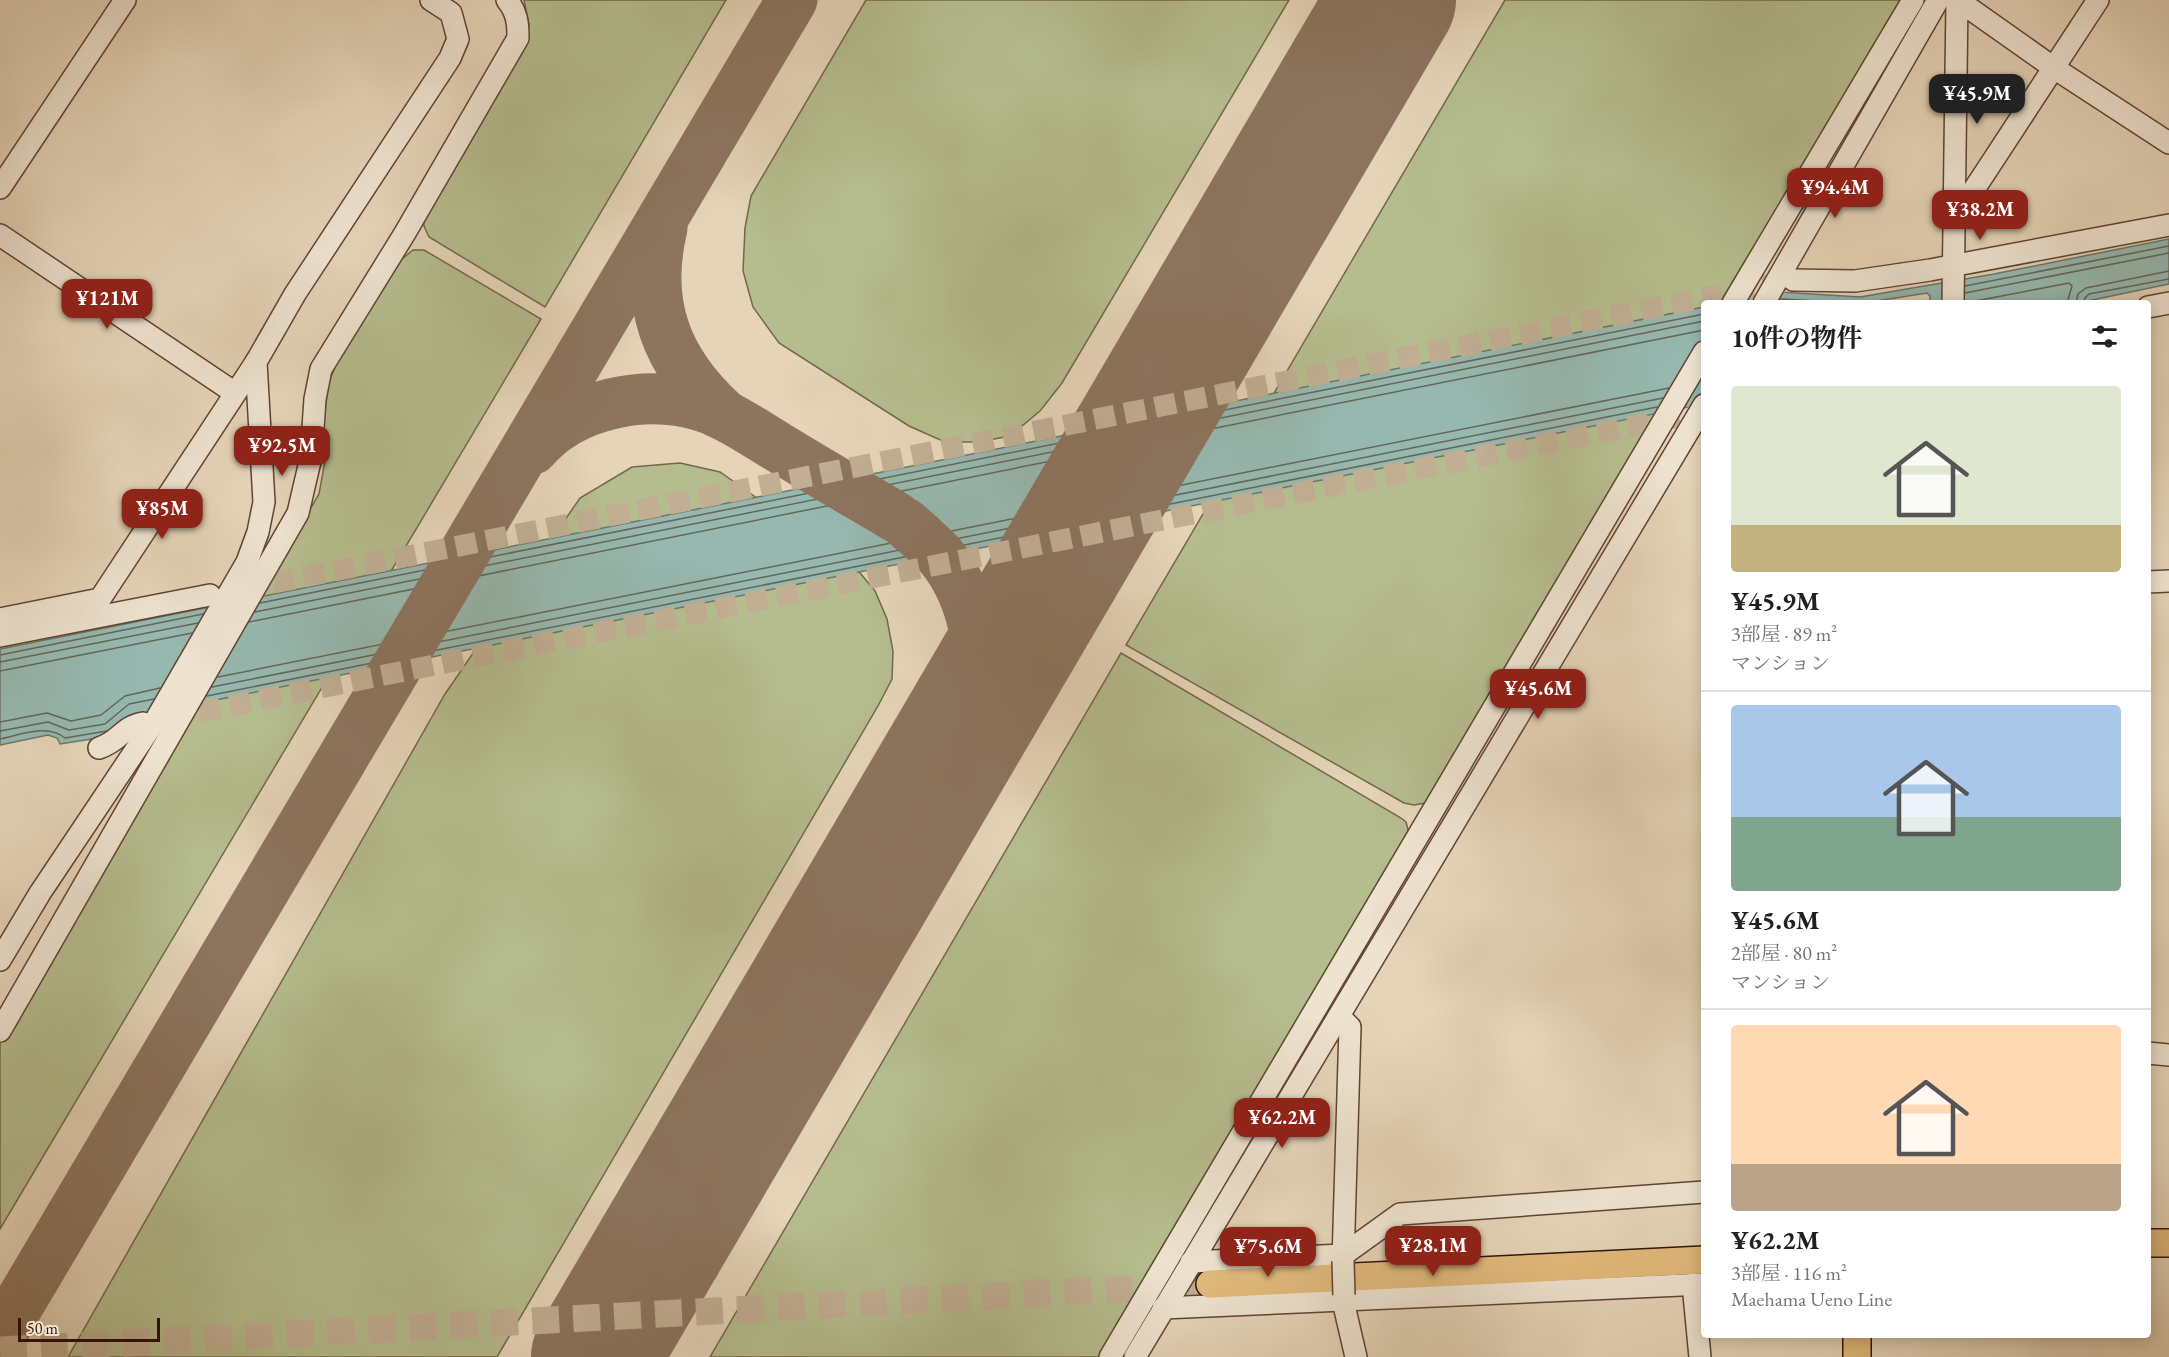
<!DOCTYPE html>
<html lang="ja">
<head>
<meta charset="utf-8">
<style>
	body { margin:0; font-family:"EB Garamond","Noto Serif JP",serif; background:#f6f6f6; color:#202124; height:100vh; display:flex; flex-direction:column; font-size:22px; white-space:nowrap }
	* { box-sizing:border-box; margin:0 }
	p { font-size:20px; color:#757577 }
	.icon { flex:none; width:33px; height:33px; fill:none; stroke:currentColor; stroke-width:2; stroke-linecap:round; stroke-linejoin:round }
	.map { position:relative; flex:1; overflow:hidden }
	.drawer { position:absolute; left:1701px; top:300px; width:450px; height:1038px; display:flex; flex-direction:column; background:#fff; border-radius:6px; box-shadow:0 3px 15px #0003 }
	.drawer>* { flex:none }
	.scale { position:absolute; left:18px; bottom:15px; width:142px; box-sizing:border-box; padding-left:6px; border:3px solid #331405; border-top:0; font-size:16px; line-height:21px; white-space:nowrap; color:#331405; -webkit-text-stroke:4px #eee3d0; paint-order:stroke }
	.price { position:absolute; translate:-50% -51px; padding:0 14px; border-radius:12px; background:#8f2418; color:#fff; font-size:20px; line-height:39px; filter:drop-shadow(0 2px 3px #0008) }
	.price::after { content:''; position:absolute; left:50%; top:36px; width:18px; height:14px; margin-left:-9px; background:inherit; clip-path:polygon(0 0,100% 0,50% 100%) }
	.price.selected { background:#222; color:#fff }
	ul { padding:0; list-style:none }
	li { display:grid; align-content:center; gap:12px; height:318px; padding:0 30px }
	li+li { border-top:2px solid #e0e0e0 }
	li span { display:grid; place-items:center; height:186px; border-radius:6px; color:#555 }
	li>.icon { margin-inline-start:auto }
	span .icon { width:108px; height:108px; fill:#fffc; stroke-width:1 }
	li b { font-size:26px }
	h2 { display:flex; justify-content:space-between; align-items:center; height:72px; padding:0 30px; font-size:26px }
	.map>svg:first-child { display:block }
</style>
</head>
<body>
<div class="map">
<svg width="2169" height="1357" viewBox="0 0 2169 1357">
	<rect width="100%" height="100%" fill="#e5d4b7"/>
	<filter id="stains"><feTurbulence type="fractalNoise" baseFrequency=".00333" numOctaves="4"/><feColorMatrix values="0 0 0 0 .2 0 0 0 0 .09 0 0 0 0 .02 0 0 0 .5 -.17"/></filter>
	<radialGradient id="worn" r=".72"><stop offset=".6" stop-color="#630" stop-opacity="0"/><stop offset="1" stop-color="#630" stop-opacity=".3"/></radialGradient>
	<g fill="#b5bd8e" stroke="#74684a" stroke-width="1.5">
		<polygon points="524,0 726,0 545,307 429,237 424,226 424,218 526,41 529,25"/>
		<polygon points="866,0 1289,0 1062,383 1040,411 1010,436 978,442 945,442 909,426 779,343 753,307 743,271 745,228 751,196"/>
		<polygon points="1505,0 1904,0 1727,303 1704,303 1704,341 1425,803 1414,805 1404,803 1126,645"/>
		<polygon points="413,250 424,250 541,319 0,1229 0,1041 319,494 325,461 323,426 329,381 348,339 402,259"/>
		<polygon points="680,463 720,472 856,568 875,591 887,619 893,651 892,679 878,706 497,1357 68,1357 445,694 580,498 632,467"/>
		<polygon points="1121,653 1401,818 1406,822 1410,837 1105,1357 710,1357"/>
	</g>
	<g fill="#96b8af" stroke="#6e766b" stroke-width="1.5">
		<polygon points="2169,239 2169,284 2078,303 1930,303 1930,296 1927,293 1864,303 1726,303 1779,292 1860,297 1994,274"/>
		<polygon points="1704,307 1704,404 135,716 111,736 60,744 57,738 48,735 0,745 0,649"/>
	</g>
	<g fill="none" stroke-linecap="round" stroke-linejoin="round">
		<g stroke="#64665a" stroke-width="1.5">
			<polyline points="1965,286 2169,246"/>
			<polyline points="1965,293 2169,253"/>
			<polyline points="1780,299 1856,303"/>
			<polyline points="1965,303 2069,283 2072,286 2067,303"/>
			<polyline points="2076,303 2078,294 2086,288 2169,271"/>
			<polyline points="2084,303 2085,298 2089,294 2169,279"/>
			<polyline points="260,603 1704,314"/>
			<polyline points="255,612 1704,321"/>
			<polyline points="249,622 1704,330"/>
			<polyline points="0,655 203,614"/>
			<polyline points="0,662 198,623"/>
			<polyline points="0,671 192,633"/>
			<polyline points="218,677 1669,388"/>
			<polyline points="212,687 1663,398"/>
			<polyline points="207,696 1657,407"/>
			<polyline points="0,722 47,713 71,721 101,715 125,696 160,688"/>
			<polyline points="0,731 48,722 69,730 105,724 129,704 154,699"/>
			<path d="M0,739C20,735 48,723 65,738L107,731"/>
		</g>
		<g stroke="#8c745e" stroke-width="51">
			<path d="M662,228C644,304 666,361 722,413"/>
			<path d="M533,449C572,403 646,389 702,406C729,415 753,432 778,447C817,471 857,494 896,517"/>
			<path d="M905,523C915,532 926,541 936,551C968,585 984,643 975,689C971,711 961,730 952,750"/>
			<polyline points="0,1336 792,0"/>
		</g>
		<polyline stroke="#8c745e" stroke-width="128" points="595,1357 1392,0"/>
		<g stroke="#c1ae93" stroke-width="21" stroke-dasharray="21 10" stroke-linecap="butt">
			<polyline points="243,589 1789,281"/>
			<polyline points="169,718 1704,412"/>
		</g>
		<polyline stroke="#c1ae93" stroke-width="27" stroke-dasharray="27 14" stroke-linecap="butt" points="0,1350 1210,1284"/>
		<defs>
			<g id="minor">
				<polyline points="1959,1 2054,68 2169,143"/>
				<polyline points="0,188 125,0"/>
				<polyline points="1956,217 2098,0"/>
				<polyline points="0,235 235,393"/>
				<polyline points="1793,280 1855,281 1930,270 2169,225"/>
				<polyline points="1733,303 1913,0"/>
				<polyline points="1764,303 1938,0"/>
				<polyline points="1953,303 1957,0"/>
				<polyline points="2148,307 2169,303"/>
				<polyline points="2148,582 2169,581"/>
				<polyline points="0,619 100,599 256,362"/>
				<polyline points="0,636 210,595"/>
				<path d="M99,748C121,741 121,727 143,723"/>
				<polyline points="0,960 40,893 155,721 247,562 258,532 264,502 256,362 295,294 450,58 458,39 451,13 431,0"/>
				<polyline points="1339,1016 1350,1027 1343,1261"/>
				<path d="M0,1031L298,513L311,457L315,399L321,369L405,233L518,38C518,23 517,12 507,0"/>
				<polyline points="2148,1053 2169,1055"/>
				<polyline points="1191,1262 1343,1255 1400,1214 1704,1192"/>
				<polyline points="1693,1284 1700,1357"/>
				<polyline points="1344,1295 1343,1301 1356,1357"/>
				<polyline points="1163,1308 1704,1284"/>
				<polyline points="1110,1357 1704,352"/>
				<polyline points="1135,1357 1704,405"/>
			</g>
			<g id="major">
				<polyline points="2148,1243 2169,1243"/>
				<polyline points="1210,1284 1704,1260"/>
				<polyline points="1857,1357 1857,1335"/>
			</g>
		</defs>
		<use href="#minor" stroke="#604432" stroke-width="24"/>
		<use href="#major" stroke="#331405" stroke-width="30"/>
		<use href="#minor" stroke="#eee3d0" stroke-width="21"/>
		<use href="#major" stroke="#e2ba7c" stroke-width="27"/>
		<defs>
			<polyline id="minor-bridge" points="1343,1261 1344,1295"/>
		</defs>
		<use href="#minor-bridge" stroke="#604432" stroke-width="24" stroke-linecap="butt"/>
		<use href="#minor-bridge" stroke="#eee3d0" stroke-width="21"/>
	</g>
	<rect width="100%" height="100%" filter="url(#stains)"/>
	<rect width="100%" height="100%" fill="url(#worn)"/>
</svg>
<div class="scale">50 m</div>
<b class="price selected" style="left:1977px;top:125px">¥45.9M</b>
<b class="price" style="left:1835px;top:219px">¥94.4M</b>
<b class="price" style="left:1980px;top:241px">¥38.2M</b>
<b class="price" style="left:107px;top:330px">¥121M</b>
<b class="price" style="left:282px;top:477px">¥92.5M</b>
<b class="price" style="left:162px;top:540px">¥85M</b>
<b class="price" style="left:1538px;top:720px">¥45.6M</b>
<b class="price" style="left:1282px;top:1149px">¥62.2M</b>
<b class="price" style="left:1433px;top:1277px">¥28.1M</b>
<b class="price" style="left:1268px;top:1278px">¥75.6M</b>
<section class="drawer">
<h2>10件の物件<svg class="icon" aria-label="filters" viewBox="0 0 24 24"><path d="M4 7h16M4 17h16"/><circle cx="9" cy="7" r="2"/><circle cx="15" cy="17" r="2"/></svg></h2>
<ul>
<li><span style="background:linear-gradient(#dfe7d0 75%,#c2b280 0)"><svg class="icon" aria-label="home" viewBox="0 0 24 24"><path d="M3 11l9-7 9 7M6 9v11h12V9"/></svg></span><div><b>¥45.9M</b><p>3部屋 · 89 m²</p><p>マンション</p></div></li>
<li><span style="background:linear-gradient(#a9c7e8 60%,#7fa58c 0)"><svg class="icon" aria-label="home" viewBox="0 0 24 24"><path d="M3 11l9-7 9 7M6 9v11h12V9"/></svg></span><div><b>¥45.6M</b><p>2部屋 · 80 m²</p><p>マンション</p></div></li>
<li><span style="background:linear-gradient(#ffd9b3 75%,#b9a48a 0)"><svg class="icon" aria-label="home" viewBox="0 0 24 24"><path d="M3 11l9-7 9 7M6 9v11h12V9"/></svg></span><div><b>¥62.2M</b><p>3部屋 · 116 m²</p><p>Maehama Ueno Line</p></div></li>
</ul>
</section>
</div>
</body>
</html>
